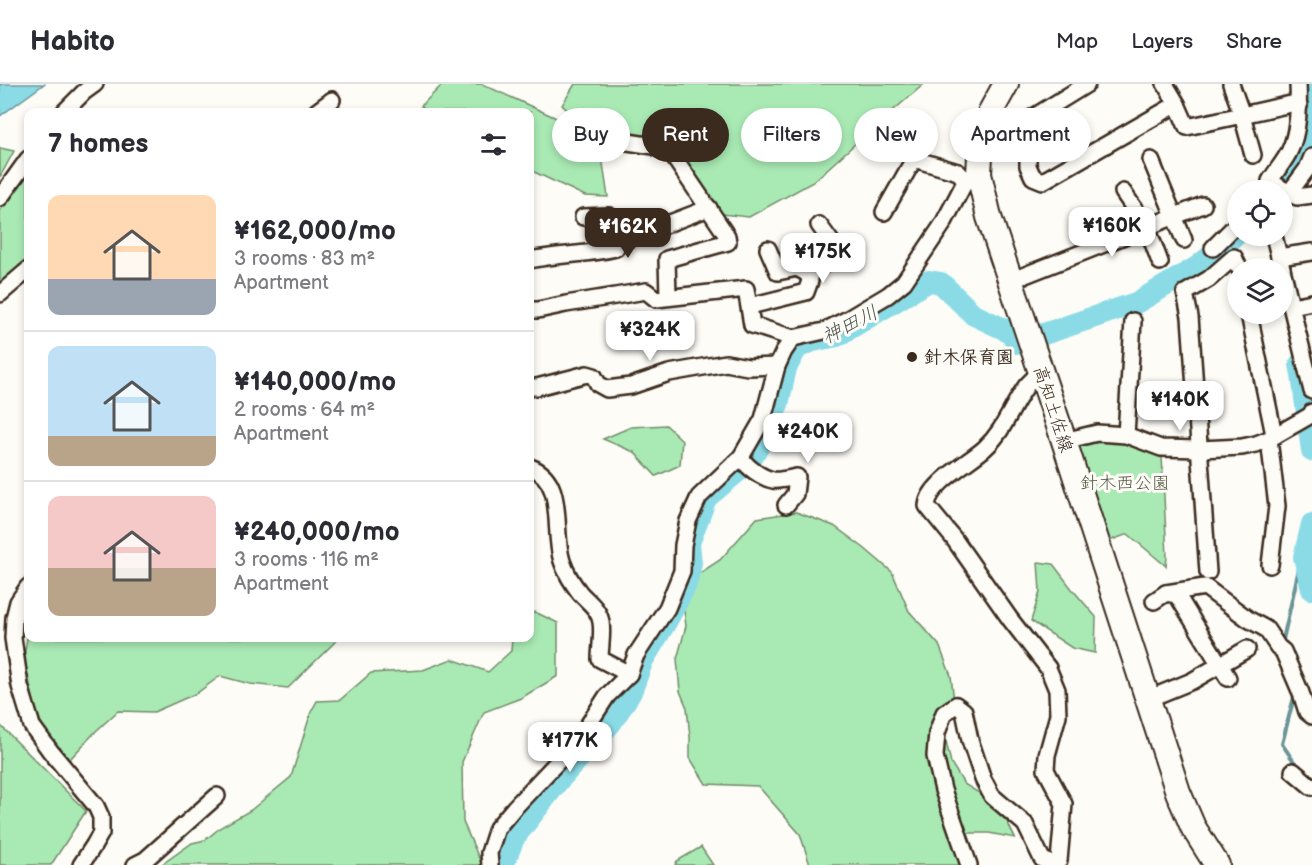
<!DOCTYPE html>
<html lang="en">
<head>
<meta charset="utf-8">
<style>
	body { margin:0; font-family:"Balsamiq Sans","Klee One",sans-serif; background:#f2f2f3; color:#2b2b33; height:100vh; display:flex; flex-direction:column; font-size:22px; white-space:nowrap }
	* { box-sizing:border-box; margin:0 }
	p { font-size:20px; color:#7c7c81 }
	.icon { flex:none; width:33px; height:33px; fill:none; stroke:currentColor; stroke-width:2; stroke-linecap:round; stroke-linejoin:round }
	.map { position:relative; flex:1; overflow:hidden }
	.panel { position:absolute; left:24px; top:24px; width:510px; height:534px; display:flex; flex-direction:column; background:#fff; border-radius:12px; box-shadow:0 3px 9px #0003 }
	.panel>* { flex:none }
	.hud { position:absolute; left:552px; top:24px; width:570px; height:54px; display:flex; gap:12px }
	.buttons { position:absolute; left:1227px; top:96px; display:grid; gap:12px }
	.buttons a { display:grid; place-items:center; width:66px; height:66px; border-radius:50%; background:#fff; box-shadow:0 3px 9px #0003; font-size:30px }
	.price { position:absolute; translate:-50% -51px; padding:0 14px; border-radius:12px; background:#fff; color:#222; font-size:20px; line-height:39px; filter:drop-shadow(0 2px 3px #0008) }
	.price::after { content:''; position:absolute; left:50%; top:36px; width:18px; height:14px; margin-left:-9px; background:inherit; clip-path:polygon(0 0,100% 0,50% 100%) }
	.price.on { background:#3b2a1e; color:#fff }
	ul { padding:0; list-style:none }
	li { display:flex; align-items:center; gap:18px; height:150px; padding:0 24px }
	li+li { border-top:2px solid #e1e1e2 }
	li span { display:grid; place-items:center; flex:none; width:168px; height:120px; border-radius:12px; color:#555 }
	li>.icon { margin-inline-start:auto }
	span .icon { width:72px; height:72px; fill:#fffc; stroke-width:1 }
	li b { font-size:26px }
	h2 { display:flex; justify-content:space-between; align-items:center; height:72px; padding:0 24px; font-size:26px }
	.tag { padding:0 21px; border-radius:27px; background:#fff; box-shadow:0 3px 9px #0003; font-size:21px; line-height:54px }
	.tag.on { background:#3b2a1e; color:#fff }
	header { display:flex; align-items:center; gap:36px; box-sizing:border-box; height:84px; padding:0 30px; background:#fff; border-bottom:2px solid #e1e1e2 }
	header strong { font-size:28px }
	nav { display:flex; gap:33px; margin-inline-start:auto; font-size:21px }
	.map>svg:first-child { display:block }
</style>
</head>
<body>
<header>
<strong>Habito</strong>
<nav><a>Map</a><a>Layers</a><a>Share</a></nav>
</header>
<div class="map">
<svg width="1312" height="781" viewBox="0 0 1312 781">
	<rect width="100%" height="100%" fill="#fdfcf7"/>
	<filter id="ink" filterUnits="userSpaceOnUse"><feTurbulence type="fractalNoise" baseFrequency=".0167" numOctaves="2"/><feDisplacementMap in="SourceGraphic" scale="12" xChannelSelector="R" yChannelSelector="G"/><feConvolveMatrix kernelMatrix="1 2 1 2 8 2 1 2 1" color-interpolation-filters="sRGB"/></filter>
	<g filter="url(#ink)">
		<g fill="#a9eab4" stroke="#728a69" stroke-width="1.5">
			<polygon points="443,0 482,0 565,38 578,46 579,37 562,21 575,0 924,0 867,49 813,98 749,133 722,130 692,86 661,48 616,62 600,60 608,113 585,112 530,86 530,28 427,28 421,22"/>
			<polygon points="0,64 14,67 0,93"/>
			<polygon points="28,88 28,178 0,202 0,127"/>
			<polygon points="666,341 682,356 680,381 656,392 634,368 603,355 631,343"/>
			<polygon points="1098,353 1128,358 1162,372 1167,473 1166,482 1128,450 1106,458 1071,361"/>
			<polygon points="796,428 834,442 864,464 892,488 909,527 939,561 951,592 954,617 943,644 951,679 964,700 999,721 1015,754 989,749 954,749 973,781 810,781 800,750 758,702 706,700 690,674 690,653 687,624 680,607 677,575 686,542 684,527 689,496 720,476 757,434"/>
			<polygon points="1038,478 1053,480 1072,505 1096,533 1095,569 1072,564 1031,537 1040,508"/>
			<polygon points="535,528 558,539 558,592 521,614 484,628 462,678 463,738 482,781 161,781 192,759 205,756 221,743 251,726 291,693 311,628 317,617 340,616 371,589 423,586 452,575 488,588 511,567 512,554 530,554 530,531"/>
			<polygon points="28,547 28,554 339,554 288,604 250,600 220,592 197,609 154,628 118,627 96,647 69,676 43,644 34,619 24,573"/>
			<polygon points="0,641 86,727 51,781 0,781"/>
			<polygon points="701,763 713,781 675,781 677,777"/>
		</g>
		<polygon fill="#8bdbe6" stroke="#6b9496" stroke-width="1.5" points="0,0 44,0 0,32"/>
		<g fill="none" stroke-linecap="round" stroke-linejoin="round">
			<g stroke="#6b9496" stroke-width="4">
				<polyline points="1282,560 1298,489 1304,473"/>
				<polyline points="1295,609 1282,660 1299,685"/>
			</g>
			<g stroke="#8bdbe6" stroke-width="22">
				<polyline points="1272,106 1287,86 1301,62 1310,28 1306,0"/>
				<polyline points="1300,280 1302,291 1312,367"/>
				<polyline points="1312,440 1304,473 1312,505"/>
				<polyline points="503,781 514,754 559,696 611,639 631,608 643,576 666,538 686,501 691,479 689,459 706,414 743,383 759,362 778,320 786,284 797,264 813,257 837,252 929,197 941,199 974,231 1004,245 1013,252 1017,259 1136,219 1197,183 1234,153"/>
			</g>
			<defs>
				<g id="minor">
					<polyline points="1165,0 1177,20 1187,43 1242,31 1253,71"/>
					<polyline points="1231,0 1242,31 1291,20 1299,22"/>
					<path d="M1298,0C1299,22 1299,48 1289,68C1284,78 1276,87 1270,97L1289,109L1307,85L1312,73"/>
					<polyline points="991,27 997,35 1011,47 1087,0"/>
					<polyline points="64,28 84,8 95,0"/>
					<polyline points="316,28 332,16"/>
					<polyline points="1011,47 1028,70 1028,82 1033,93 1043,97 1177,20"/>
					<polyline points="615,56 654,62 673,72 727,152 728,158 667,175 668,213"/>
					<polyline points="1151,76 1184,156"/>
					<polyline points="1123,108 1147,143 1160,178"/>
					<polyline points="0,114 28,75"/>
					<polyline points="1285,114 1289,109 1297,113 1312,111"/>
					<polyline points="884,128 914,75 958,88 966,96"/>
					<polyline points="1274,152 1282,184"/>
					<polyline points="615,160 709,124"/>
					<polyline points="1213,164 1238,139"/>
					<polyline points="768,165 778,188 797,184 808,190 840,170 819,141"/>
					<polyline points="1279,173 1312,168"/>
					<path d="M530,176C558,170 587,171 616,164L609,132L583,133"/>
					<polyline points="1282,185 1312,307"/>
					<polyline points="1010,197 1203,121"/>
					<polyline points="0,210 28,186"/>
					<polyline points="750,222 806,208 810,197 808,190"/>
					<polyline points="1292,222 1312,218"/>
					<polyline points="530,226 538,226 566,220 646,207 656,215 746,205 752,241 793,254 824,247 846,236 888,211 904,198 943,140 966,96 979,90"/>
					<polyline points="1249,230 1273,346 1276,351"/>
					<path d="M1040,288C1036,292 1031,297 1027,301C1012,321 1005,346 985,364C970,378 928,400 927,422L954,455L1010,535L1048,584L1057,606L1058,631L1047,671L1046,686L1064,720L1059,777L1053,781"/>
					<polyline points="530,303 537,303 587,290 594,292 598,300 607,305 631,302 669,289 726,279 748,283 777,282"/>
					<polyline points="1126,351 1133,237"/>
					<polyline points="1269,355 1277,422 1270,481"/>
					<polyline points="1064,357 1097,349 1126,351 1161,364 1200,365 1242,363 1256,360 1269,355 1311,331 1312,328"/>
					<path d="M741,373C746,383 762,394 773,396C780,397 790,394 797,393L795,410L786,421"/>
					<path d="M530,383C567,396 552,447 562,477C566,489 572,499 580,509C589,519 599,525 601,538C603,550 600,564 600,575L629,590"/>
					<polyline points="1208,488 1190,233 1185,209 1209,195 1234,173 1239,184"/>
					<polyline points="28,503 18,518 14,534 13,554 20,602 32,642 51,668 96,722 101,733 101,749 94,761 81,781"/>
					<polyline points="1166,509 1205,503 1248,535 1266,545 1278,563 1283,567 1301,609 1307,628 1312,632"/>
					<polyline points="1154,517 1166,509 1177,511 1228,594"/>
					<polyline points="1148,615 1192,597 1247,565"/>
					<polyline points="1293,687 1312,703"/>
					<polyline points="135,781 145,776 217,712"/>
					<polyline points="490,781 489,769 497,744 514,724 579,655 607,612 629,590 636,571 667,524 682,487 683,461 688,437 699,413 741,373 763,335 777,282 784,267 793,254"/>
					<polyline points="969,781 943,706 935,672 937,649 944,629 956,621 964,627 970,656 983,695 992,712 1025,740 1042,775 1052,781"/>
				</g>
				<polyline id="primary" points="1006,0 991,27 981,54 979,90 989,133 1064,357 1178,708 1193,743 1217,781"/>
			</defs>
			<use href="#minor" stroke="#3b2a1e" stroke-width="20"/>
			<use href="#primary" stroke="#3b2a1e" stroke-width="28"/>
			<use href="#minor" stroke="#fdfcf7" stroke-width="15"/>
			<use href="#primary" stroke="#fdfcf7" stroke-width="24"/>
		</g>
	</g>
	<circle fill="#3b2a1e" stroke="#fdfcf7" stroke-width="2" cx="912" cy="273" r="6"/>
	<g text-anchor="middle" dominant-baseline="central" stroke-width="6" stroke-linejoin="round" paint-order="stroke">
		<g font-size="18" font-weight="bold" fill="#3b2a1e" stroke="#fdfcf7" text-anchor="start">
			<text x="924" y="273">針木保育園</text>
		</g>
		<g font-size="18" fill="#3b2a1e" stroke="#fdfcf7">
			<text transform="translate(1053 325) rotate(72)">高知土佐線</text>
		</g>
		<g font-size="18" fill="#565a44" stroke="#fdfcf7">
			<text x="1125" y="399">針木西公園</text>
		</g>
		<g font-size="20" font-style="italic" fill="#4f5650" stroke="#fdfcf7">
			<text transform="translate(850 241) rotate(-27)">神田川</text>
		</g>
	</g>
</svg>
<div class="buttons">
<a><svg class="icon" aria-label="locate" viewBox="0 0 24 24"><circle cx="12" cy="12" r="6"/><path d="M12 2v4M12 18v4M2 12h4M18 12h4"/></svg></a>
<a><svg class="icon" aria-label="layers" viewBox="0 0 24 24"><path d="M12 4l9 5-9 5-9-5zM3 14l9 5 9-5"/></svg></a>
</div>
<b class="price" style="left:1112px;top:174px">¥160K</b>
<b class="price on" style="left:628px;top:175px">¥162K</b>
<b class="price" style="left:823px;top:200px">¥175K</b>
<b class="price" style="left:650px;top:278px">¥324K</b>
<b class="price" style="left:1180px;top:348px">¥140K</b>
<b class="price" style="left:808px;top:380px">¥240K</b>
<b class="price" style="left:570px;top:689px">¥177K</b>
<div class="hud">
<a class="tag">Buy</a>
<a class="tag on">Rent</a>
<a class="tag">Filters</a>
<a class="tag">New</a>
<a class="tag">Apartment</a>
</div>
<section class="panel">
<h2>7 homes<svg class="icon" aria-label="filters" viewBox="0 0 24 24"><path d="M4 7h16M4 17h16"/><circle cx="9" cy="7" r="2"/><circle cx="15" cy="17" r="2"/></svg></h2>
<ul>
<li><span style="background:linear-gradient(#ffd9b3 70%,#9aa5b1 0)"><svg class="icon" aria-label="home" viewBox="0 0 24 24"><path d="M3 11l9-7 9 7M6 9v11h12V9"/></svg></span><div><b>¥162,000/mo</b><p>3 rooms · 83 m²</p><p>Apartment</p></div></li>
<li><span style="background:linear-gradient(#bfe0f5 75%,#b9a48a 0)"><svg class="icon" aria-label="home" viewBox="0 0 24 24"><path d="M3 11l9-7 9 7M6 9v11h12V9"/></svg></span><div><b>¥140,000/mo</b><p>2 rooms · 64 m²</p><p>Apartment</p></div></li>
<li><span style="background:linear-gradient(#f6c9c9 60%,#b9a48a 0)"><svg class="icon" aria-label="home" viewBox="0 0 24 24"><path d="M3 11l9-7 9 7M6 9v11h12V9"/></svg></span><div><b>¥240,000/mo</b><p>3 rooms · 116 m²</p><p>Apartment</p></div></li>
</ul>
</section>
</div>
</body>
</html>
